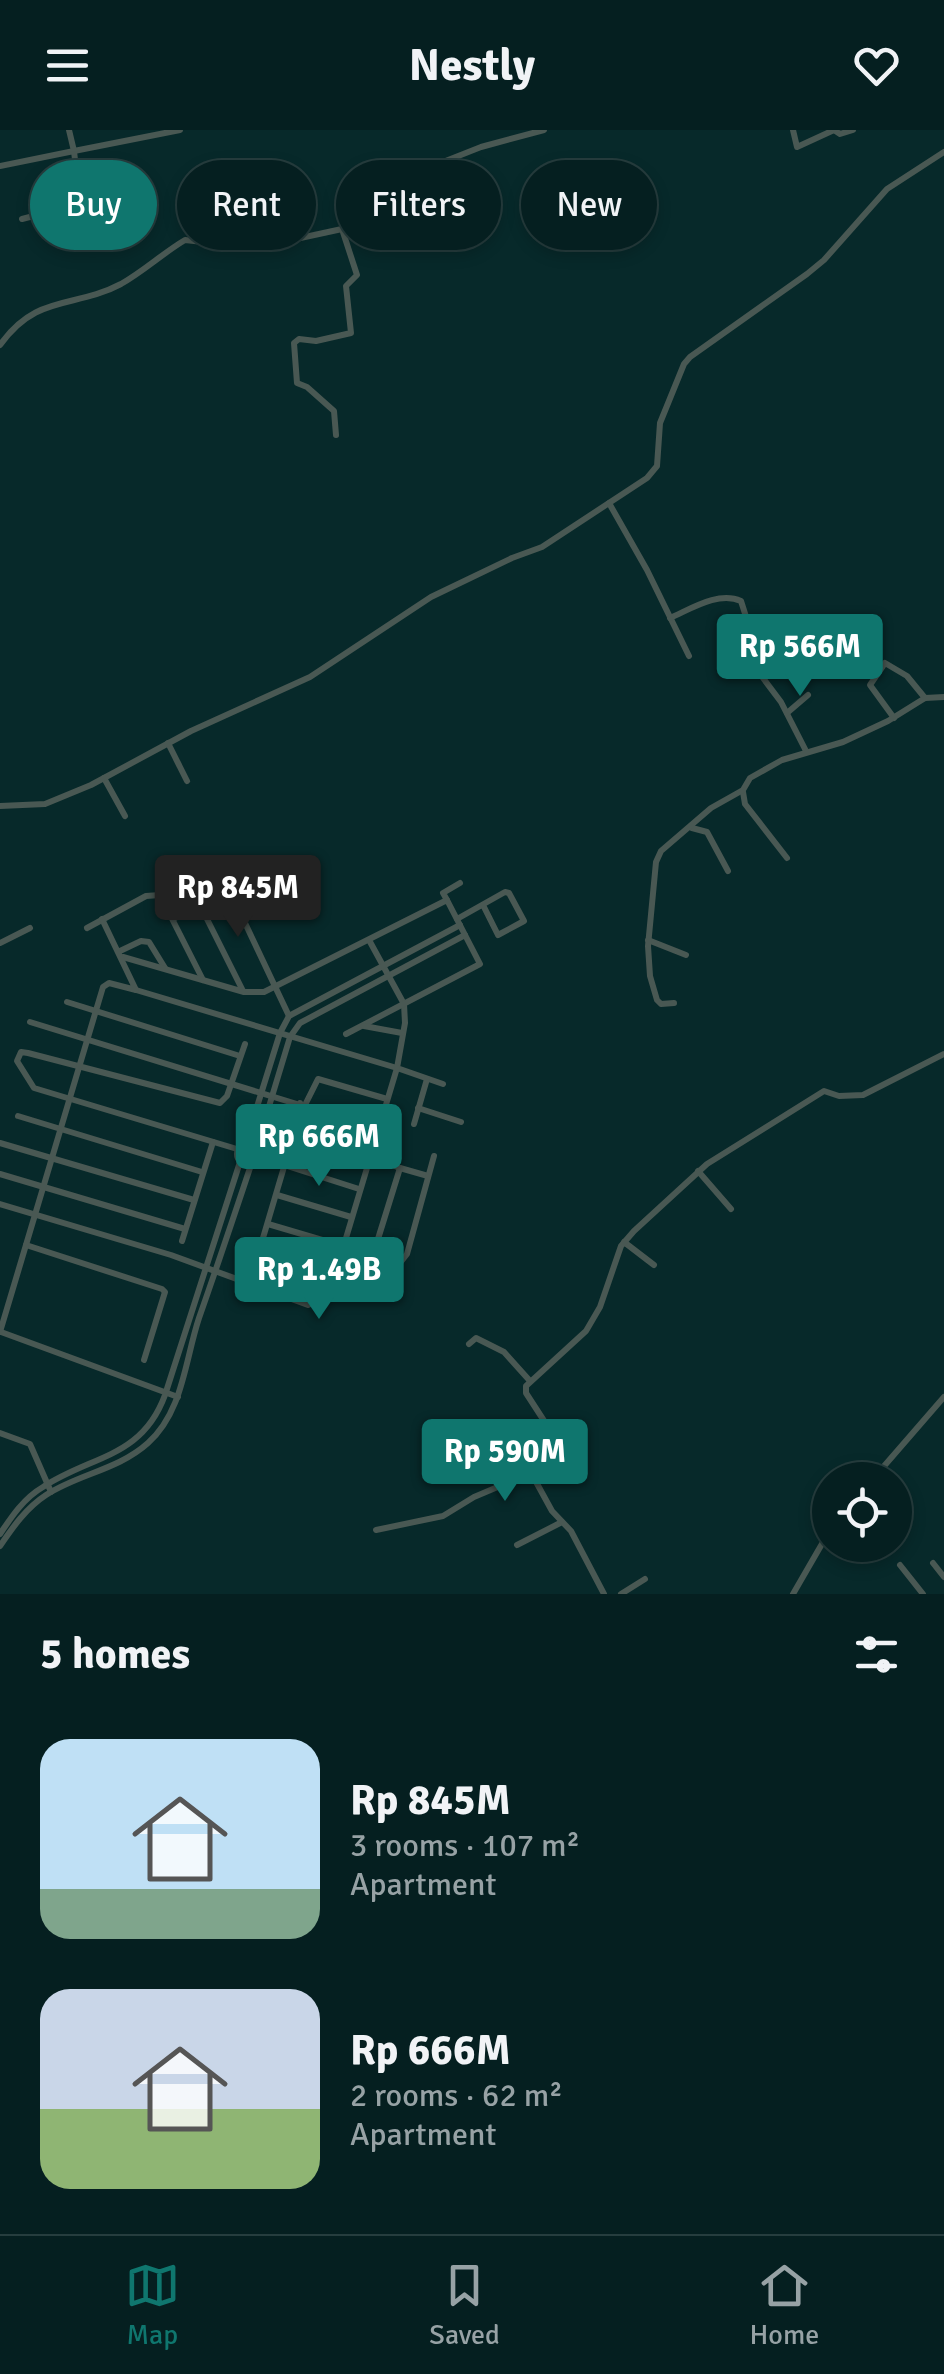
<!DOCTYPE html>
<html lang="en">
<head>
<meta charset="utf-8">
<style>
	body { margin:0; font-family:Signika,sans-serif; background:#0e2729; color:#f1f3f6; height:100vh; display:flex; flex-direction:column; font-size:38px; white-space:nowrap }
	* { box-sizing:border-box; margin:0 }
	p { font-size:32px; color:#97a2a5 }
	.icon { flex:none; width:55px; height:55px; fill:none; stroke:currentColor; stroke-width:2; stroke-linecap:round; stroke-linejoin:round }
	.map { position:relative; height:1464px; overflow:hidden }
	.panel { display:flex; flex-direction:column; background:#051f20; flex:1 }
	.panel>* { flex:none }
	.banner { position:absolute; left:30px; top:30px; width:885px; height:90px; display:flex; gap:20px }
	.tools { position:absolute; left:812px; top:1332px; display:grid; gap:20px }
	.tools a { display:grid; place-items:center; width:100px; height:100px; border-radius:50%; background:#051f20; box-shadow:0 5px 15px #0003,0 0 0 2px #263d3e; font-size:50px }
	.price { position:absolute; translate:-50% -85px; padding:0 22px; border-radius:10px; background:#0f766e; color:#fff; font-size:32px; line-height:65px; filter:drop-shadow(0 2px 5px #0008) }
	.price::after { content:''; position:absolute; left:50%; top:60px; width:30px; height:22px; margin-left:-15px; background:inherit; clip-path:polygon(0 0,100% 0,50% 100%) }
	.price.on { background:#222; color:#fff }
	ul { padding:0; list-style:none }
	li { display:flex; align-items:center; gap:30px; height:250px; padding:0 40px }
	li span { display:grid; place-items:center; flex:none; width:280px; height:200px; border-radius:30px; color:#555 }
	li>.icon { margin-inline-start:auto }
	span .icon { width:120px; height:120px; fill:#fffc; stroke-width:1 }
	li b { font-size:42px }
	h2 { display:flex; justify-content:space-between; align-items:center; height:120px; padding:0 40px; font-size:42px }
	.pill { padding:0 35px; border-radius:45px; background:#051f20; box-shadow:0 5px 15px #0003,0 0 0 2px #263d3e; font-size:35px; line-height:90px }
	.pill.on { background:#0f766e; color:#fff }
	header { display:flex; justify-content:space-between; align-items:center; height:130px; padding:0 40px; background:#051f20; font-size:45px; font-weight:700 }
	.menu { display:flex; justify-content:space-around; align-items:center; height:140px; border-top:2px solid #263d3e; background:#051f20; font-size:28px; color:#97a2a5 }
	.menu a { display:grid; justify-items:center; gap:5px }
	.menu .on { color:#0f766e }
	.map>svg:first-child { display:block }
</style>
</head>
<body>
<header><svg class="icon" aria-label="menu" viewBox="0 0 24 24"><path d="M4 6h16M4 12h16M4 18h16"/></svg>Nestly<svg class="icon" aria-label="heart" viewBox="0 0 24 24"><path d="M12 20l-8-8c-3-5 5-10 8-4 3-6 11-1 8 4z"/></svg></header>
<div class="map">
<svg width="944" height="1464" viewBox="0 0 944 1464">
	<rect width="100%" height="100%" fill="#07292a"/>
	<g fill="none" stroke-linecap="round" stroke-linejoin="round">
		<g stroke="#495853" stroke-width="6">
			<polyline points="69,0 74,21 180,0"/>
			<polyline points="793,0 797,17 834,0"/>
			<polyline points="834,0 840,4 853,0"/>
			<polyline points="0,36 74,21 80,74 22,89"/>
			<path d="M0,215C37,163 74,179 121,154C144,141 163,123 185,110L221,114L268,115L342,99L400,74L438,34L481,17L544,0"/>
			<polyline points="336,305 334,281 307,257 297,253 294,213 299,209 316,211 351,203 346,156 357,145 342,99"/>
			<polyline points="609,373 647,440 689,526"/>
			<path d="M670,488C691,479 718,461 741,471L755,515L754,536L781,572L806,621"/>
			<polyline points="787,583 808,565"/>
			<polyline points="894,588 870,555 885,533 907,546 925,568"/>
			<polyline points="168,613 187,651"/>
			<polyline points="104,648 125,686"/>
			<polyline points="743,662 745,674 787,728"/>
			<polyline points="0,676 45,674 91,655 191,601 310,547 431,467 512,428 542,417 647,348 657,336 660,293 684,234 690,227 807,144 824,130 887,59 944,22"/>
			<polyline points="692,698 707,702 728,741"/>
			<polyline points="229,759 289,886"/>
			<polyline points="447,770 443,763 460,753"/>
			<polyline points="200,775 243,861"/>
			<polyline points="173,789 238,754"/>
			<polyline points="457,789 505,762 509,763 524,791 498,805 483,775"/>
			<polyline points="87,798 146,766 160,765 203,850"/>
			<polyline points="369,810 404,874 405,893 397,938 443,954"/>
			<polyline points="648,810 686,825"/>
			<polyline points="0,813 30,798"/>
			<polyline points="120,821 141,811 149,812 165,838"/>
			<polyline points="123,827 244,862 264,862 447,770 480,834 346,904"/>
			<polyline points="67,872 240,926"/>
			<polyline points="674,873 661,874 657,870 650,846 648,816 656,732 661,721 711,678 743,660 750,648 782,630 843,612 888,591 925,568 944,567"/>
			<polyline points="30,892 378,999"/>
			<polyline points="364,896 402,903"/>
			<polyline points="300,973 293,994 295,998 400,1038 428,1046"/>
			<polyline points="305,975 318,949 387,969"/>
			<polyline points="418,978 461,992"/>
			<polyline points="18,986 202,1042"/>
			<polyline points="414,994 427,949"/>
			<polyline points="246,1012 280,903 289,886 460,795"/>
			<circle cx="248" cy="1024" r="11"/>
			<polyline points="0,1013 194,1070"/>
			<polyline points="257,1016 290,907 300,893 465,805"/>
			<polyline points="237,1019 34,958 17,931 21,922 28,923 220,973 227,966 245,914"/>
			<polyline points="259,1027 359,1059"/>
			<polyline points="698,1041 731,1079"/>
			<polyline points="0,1044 185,1099"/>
			<polyline points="277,1065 351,1087"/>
			<polyline points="0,1074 171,1125 308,1175 323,1168 343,1118 397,938 136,860"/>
			<polyline points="268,1094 400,1133 407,1124 434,1026"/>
			<polyline points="182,1111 213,1012"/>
			<polyline points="624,1112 654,1135"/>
			<polyline points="26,1115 162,1159 165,1162 144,1230"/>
			<polyline points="259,1122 382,1161"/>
			<polyline points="373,1125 400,1038"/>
			<polyline points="255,1135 284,1037"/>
			<polyline points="0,1202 103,857 109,853 136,860 102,789"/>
			<polyline points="1,1202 178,1267"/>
			<polyline points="469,1214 476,1208 504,1222 530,1251"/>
			<polyline points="0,1303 30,1314 51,1362"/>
			<polyline points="872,1350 944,1267"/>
			<polyline points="376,1400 443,1386 474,1367 531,1343"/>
			<path d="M0,1404C12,1386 24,1368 43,1357C92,1325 142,1328 165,1265L240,1032"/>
			<polyline points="517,1415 562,1392"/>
			<path d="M0,1416C13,1397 26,1378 46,1365C78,1344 118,1340 148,1313C183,1282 185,1230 199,1188C217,1137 234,1086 251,1035"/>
			<polyline points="933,1433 944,1447"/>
			<polyline points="900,1435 923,1464"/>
			<polyline points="604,1464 571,1401 552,1381 529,1339 525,1325 550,1300 526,1263 526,1256 586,1201 600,1177 621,1116 634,1101 707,1034 824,961 839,966 863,965 944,924"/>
			<polyline points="621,1464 645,1449"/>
			<polyline points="793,1464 830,1400"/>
		</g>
	</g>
</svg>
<div class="tools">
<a><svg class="icon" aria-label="locate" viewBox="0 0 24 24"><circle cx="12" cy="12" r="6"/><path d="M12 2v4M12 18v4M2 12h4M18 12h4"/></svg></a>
</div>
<b class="price" style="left:800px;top:569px">Rp 566M</b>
<b class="price on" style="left:238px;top:810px">Rp 845M</b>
<b class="price" style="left:319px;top:1059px">Rp 666M</b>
<b class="price" style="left:319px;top:1192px">Rp 1.49B</b>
<b class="price" style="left:505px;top:1374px">Rp 590M</b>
<div class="banner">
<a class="pill on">Buy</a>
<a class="pill">Rent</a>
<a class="pill">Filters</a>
<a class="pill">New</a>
</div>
</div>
<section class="panel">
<h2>5 homes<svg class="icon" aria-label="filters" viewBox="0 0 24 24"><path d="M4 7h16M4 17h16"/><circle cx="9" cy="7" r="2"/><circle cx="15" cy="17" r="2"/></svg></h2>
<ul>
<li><span style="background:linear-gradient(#bfe0f5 75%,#7fa58c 0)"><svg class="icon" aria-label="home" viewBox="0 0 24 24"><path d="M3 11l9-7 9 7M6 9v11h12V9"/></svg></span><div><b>Rp 845M</b><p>3 rooms · 107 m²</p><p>Apartment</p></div></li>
<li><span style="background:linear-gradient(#c9d6e8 60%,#8fb573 0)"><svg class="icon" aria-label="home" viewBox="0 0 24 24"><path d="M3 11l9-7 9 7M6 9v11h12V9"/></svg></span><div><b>Rp 666M</b><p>2 rooms · 62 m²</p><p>Apartment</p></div></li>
</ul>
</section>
<nav class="menu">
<a class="on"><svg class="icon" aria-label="map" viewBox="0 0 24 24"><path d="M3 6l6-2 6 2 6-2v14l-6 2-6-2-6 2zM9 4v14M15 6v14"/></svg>Map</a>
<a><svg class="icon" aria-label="saved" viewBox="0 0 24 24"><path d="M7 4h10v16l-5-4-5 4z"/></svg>Saved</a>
<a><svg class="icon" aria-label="home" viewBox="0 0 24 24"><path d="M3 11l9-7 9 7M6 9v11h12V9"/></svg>Home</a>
</nav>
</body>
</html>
